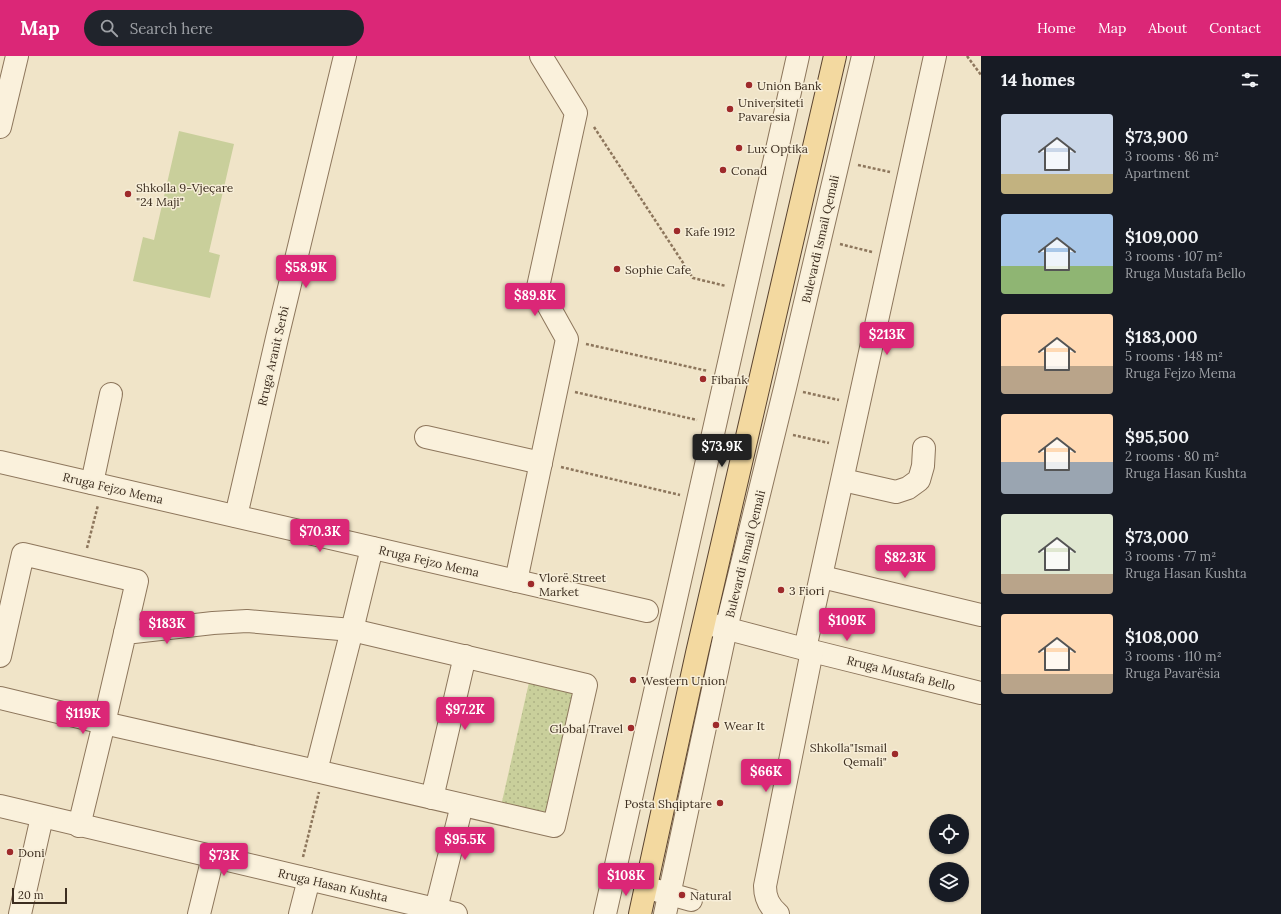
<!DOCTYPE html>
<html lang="en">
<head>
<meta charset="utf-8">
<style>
	body { margin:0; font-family:Lora,serif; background:#20242c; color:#f1f3f6; height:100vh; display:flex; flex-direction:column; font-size:15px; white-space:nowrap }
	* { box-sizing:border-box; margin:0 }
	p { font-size:13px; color:#9ea1a6 }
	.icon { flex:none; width:22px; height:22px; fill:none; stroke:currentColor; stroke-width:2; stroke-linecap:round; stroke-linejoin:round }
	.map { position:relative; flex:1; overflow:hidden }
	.drawer { display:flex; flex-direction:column; background:#171b24; width:300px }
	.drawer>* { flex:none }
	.buttons { position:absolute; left:929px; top:758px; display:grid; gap:8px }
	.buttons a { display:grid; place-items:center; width:40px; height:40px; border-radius:50%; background:#171b24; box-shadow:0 1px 3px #0004; font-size:20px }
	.scale { position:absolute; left:12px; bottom:10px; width:55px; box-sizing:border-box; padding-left:4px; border:2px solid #3d2e20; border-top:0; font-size:11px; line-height:14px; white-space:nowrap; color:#3d2e20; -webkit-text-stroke:3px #f7eed8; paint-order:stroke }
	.price { position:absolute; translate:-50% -34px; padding:0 9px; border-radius:4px; background:#db2777; color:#fff; font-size:13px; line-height:26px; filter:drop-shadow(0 1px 2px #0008) }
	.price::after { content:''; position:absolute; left:50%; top:24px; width:12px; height:9px; margin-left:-6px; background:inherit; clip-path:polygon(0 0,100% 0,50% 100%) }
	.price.active { background:#222; color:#fff }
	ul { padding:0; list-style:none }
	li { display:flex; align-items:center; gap:12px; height:100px; padding:0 20px }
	li span { display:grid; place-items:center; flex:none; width:112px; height:80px; border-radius:4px; color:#555 }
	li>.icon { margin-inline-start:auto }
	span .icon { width:48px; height:48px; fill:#fffc; stroke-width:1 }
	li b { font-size:17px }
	h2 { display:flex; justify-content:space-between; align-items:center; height:48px; padding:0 20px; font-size:17px }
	header { display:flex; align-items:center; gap:24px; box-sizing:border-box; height:56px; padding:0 20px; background:#db2777; color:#fff }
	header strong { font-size:19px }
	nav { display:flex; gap:22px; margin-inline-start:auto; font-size:14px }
	.search { width:280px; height:36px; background:#20242c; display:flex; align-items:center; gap:10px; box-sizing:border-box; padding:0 14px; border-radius:22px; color:#9ea1a6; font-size:15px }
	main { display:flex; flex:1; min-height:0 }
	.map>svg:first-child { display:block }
</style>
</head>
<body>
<header>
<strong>Map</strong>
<div class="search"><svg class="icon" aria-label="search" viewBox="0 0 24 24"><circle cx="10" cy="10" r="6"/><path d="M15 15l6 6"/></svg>Search here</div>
<nav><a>Home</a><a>Map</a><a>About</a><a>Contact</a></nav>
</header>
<main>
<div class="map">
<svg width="981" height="858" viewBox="0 0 981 858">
	<defs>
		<pattern id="grass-dots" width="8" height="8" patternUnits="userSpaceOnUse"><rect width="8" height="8" fill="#c9cf9b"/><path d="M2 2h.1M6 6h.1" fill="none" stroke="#aeb285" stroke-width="1.8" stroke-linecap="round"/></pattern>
	</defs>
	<rect width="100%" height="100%" fill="#f0e4c8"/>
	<polygon fill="url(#grass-dots)" points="530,622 575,633 547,761 501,750"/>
	<polygon fill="#c9cf9b" points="179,75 234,88 209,196 220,199 210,242 133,225 143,181 154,184"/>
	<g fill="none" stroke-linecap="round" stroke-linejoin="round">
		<defs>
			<g id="minor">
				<polyline points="0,71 17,0"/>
				<polyline points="426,381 541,407"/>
				<polyline points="0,406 647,555"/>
				<polyline points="843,424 896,436 908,432 919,424 923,410 924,392"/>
				<polyline points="92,427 111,338"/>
				<polyline points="236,460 277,282 345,0"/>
				<polyline points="822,521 981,559"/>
				<polyline points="516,525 567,283 538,231 576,57 541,0"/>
				<polyline points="713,569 812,595 981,637"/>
				<polygon points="352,574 586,629 554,770 316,715"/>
				<polyline points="805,593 935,0"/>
				<polyline points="0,600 23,498 137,525 125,577"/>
				<polyline points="0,642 104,667 79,770"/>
				<polyline points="316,715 104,667 125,577 213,567 247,565 352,574 372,492"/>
				<polyline points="432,742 465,600"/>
				<polyline points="0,750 456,858"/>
				<polyline points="655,834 691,844"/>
				<polyline points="436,853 462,749"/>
				<polyline points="20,858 42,761"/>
				<polyline points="199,858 213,801"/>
				<polyline points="300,858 309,823"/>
				<path d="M605,858C671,572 735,286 798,0"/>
				<polyline points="665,858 726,573 785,332 863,0"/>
				<path d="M778,858C769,850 765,842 765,830L812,595"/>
			</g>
			<polyline id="major" points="640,858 697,597 835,0"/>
		</defs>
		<use href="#minor" stroke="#8d765c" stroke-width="24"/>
		<use href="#major" stroke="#5b4430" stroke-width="24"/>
		<g stroke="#8d765c" stroke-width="2.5" stroke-dasharray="3 2" stroke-linecap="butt">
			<polyline points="967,0 981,19"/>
			<polyline points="594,71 693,222 726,230"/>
			<polyline points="858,109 890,116"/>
			<polyline points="840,188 872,196"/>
			<polyline points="586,288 708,315"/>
			<polyline points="575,336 697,364"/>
			<polyline points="803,336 839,344"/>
			<polyline points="793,379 829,387"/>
			<polyline points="561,411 680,439"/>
			<polyline points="87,492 98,449"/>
			<polyline points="303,801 319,736"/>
		</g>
		<use href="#minor" stroke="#faf1dc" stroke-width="22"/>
		<use href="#major" stroke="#f3d9a0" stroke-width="22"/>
	</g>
	<g fill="#9e2a2b" stroke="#f7eed8" stroke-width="1.5">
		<circle cx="749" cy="29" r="4"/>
		<circle cx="730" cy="53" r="4"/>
		<circle cx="739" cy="92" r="4"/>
		<circle cx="723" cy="114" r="4"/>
		<circle cx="128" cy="138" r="4"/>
		<circle cx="677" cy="175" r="4"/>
		<circle cx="617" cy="213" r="4"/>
		<circle cx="703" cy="323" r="4"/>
		<circle cx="531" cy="528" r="4"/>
		<circle cx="781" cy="534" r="4"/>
		<circle cx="633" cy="624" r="4"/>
		<circle cx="716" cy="669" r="4"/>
		<circle cx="631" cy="672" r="4"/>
		<circle cx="895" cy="698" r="4"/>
		<circle cx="720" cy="747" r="4"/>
		<circle cx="10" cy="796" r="4"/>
		<circle cx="682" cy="839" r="4"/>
	</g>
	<g text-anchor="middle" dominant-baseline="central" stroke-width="3" stroke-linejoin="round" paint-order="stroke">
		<g font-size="12" fill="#3d2e20" stroke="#f7eed8" text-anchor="start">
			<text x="757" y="29">Union Bank</text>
			<text x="738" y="46">Universiteti<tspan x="738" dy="14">Pavaresia</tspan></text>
			<text x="747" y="92">Lux Optika</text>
			<text x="731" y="114">Conad</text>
			<text x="136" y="131">Shkolla 9-Vjeçare<tspan x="136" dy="14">"24 Maji"</tspan></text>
			<text x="685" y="175">Kafe 1912</text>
			<text x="625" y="213">Sophie Cafe</text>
			<text x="711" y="323">Fibank</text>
			<text x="539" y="521">Vlorë Street<tspan x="539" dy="14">Market</tspan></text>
			<text x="789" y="534">3 Fiori</text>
			<text x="641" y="624">Western Union</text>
			<text x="724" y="669">Wear It</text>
			<text x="623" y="672" text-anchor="end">Global Travel</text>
			<text x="887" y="691" text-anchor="end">Shkolla"Ismail<tspan x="887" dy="14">Qemali"</tspan></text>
			<text x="712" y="747" text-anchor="end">Posta Shqiptare</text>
			<text x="18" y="796">Doni</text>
			<text x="690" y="839">Natural</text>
		</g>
		<g font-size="12" fill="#3d2e20" stroke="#f7eed8">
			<text transform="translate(820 183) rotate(-77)">Bulevardi Ismail Qemali</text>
			<text transform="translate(273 300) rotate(-77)">Rruga Aranit Serbi</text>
			<text transform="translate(113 432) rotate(13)">Rruga Fejzo Mema</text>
			<text transform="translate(745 498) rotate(-76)">Bulevardi Ismail Qemali</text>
			<text transform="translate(429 505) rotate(13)">Rruga Fejzo Mema</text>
			<text transform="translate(901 617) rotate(14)">Rruga Mustafa Bello</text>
			<text transform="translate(333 829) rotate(13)">Rruga Hasan Kushta</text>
		</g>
	</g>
</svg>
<div class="buttons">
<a><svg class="icon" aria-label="locate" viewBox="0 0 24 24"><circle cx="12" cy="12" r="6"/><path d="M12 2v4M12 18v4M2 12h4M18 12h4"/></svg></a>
<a><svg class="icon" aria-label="layers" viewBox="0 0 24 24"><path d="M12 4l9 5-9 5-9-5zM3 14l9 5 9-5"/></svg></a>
</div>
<div class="scale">20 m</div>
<b class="price" style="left:306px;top:233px">$58.9K</b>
<b class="price" style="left:535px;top:261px">$89.8K</b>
<b class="price" style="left:887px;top:300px">$213K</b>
<b class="price active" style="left:722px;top:412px">$73.9K</b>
<b class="price" style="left:320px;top:497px">$70.3K</b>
<b class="price" style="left:905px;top:523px">$82.3K</b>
<b class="price" style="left:847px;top:586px">$109K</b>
<b class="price" style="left:167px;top:589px">$183K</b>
<b class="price" style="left:465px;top:675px">$97.2K</b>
<b class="price" style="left:83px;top:679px">$119K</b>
<b class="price" style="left:766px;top:737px">$66K</b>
<b class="price" style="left:465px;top:805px">$95.5K</b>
<b class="price" style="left:224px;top:821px">$73K</b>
<b class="price" style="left:626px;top:841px">$108K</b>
</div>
<section class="drawer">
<h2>14 homes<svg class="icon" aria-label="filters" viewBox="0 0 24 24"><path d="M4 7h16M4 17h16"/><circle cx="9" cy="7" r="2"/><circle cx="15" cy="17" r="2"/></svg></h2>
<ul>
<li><span style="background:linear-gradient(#c9d6e8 75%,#c2b280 0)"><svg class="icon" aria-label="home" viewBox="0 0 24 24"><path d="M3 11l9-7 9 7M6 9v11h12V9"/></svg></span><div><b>$73,900</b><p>3 rooms · 86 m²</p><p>Apartment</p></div></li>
<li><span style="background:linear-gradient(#a9c7e8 65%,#8fb573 0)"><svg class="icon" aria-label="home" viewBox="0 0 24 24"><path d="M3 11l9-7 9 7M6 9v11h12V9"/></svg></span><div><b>$109,000</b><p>3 rooms · 107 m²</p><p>Rruga Mustafa Bello</p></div></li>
<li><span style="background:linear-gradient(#ffd9b3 65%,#b9a48a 0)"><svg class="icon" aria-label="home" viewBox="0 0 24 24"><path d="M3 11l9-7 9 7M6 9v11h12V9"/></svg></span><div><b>$183,000</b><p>5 rooms · 148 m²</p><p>Rruga Fejzo Mema</p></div></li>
<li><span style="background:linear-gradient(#ffd9b3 60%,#9aa5b1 0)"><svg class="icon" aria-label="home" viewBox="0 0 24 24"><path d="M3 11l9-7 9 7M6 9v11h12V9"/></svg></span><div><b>$95,500</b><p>2 rooms · 80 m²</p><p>Rruga Hasan Kushta</p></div></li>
<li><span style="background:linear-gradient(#dfe7d0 75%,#b9a48a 0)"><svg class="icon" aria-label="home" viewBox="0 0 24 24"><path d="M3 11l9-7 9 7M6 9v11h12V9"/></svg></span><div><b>$73,000</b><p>3 rooms · 77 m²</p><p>Rruga Hasan Kushta</p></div></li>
<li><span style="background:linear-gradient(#ffd9b3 75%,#b9a48a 0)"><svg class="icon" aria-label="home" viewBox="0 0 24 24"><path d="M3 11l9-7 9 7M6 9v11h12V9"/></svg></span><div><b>$108,000</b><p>3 rooms · 110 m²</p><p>Rruga Pavarësia</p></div></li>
</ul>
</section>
</main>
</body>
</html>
